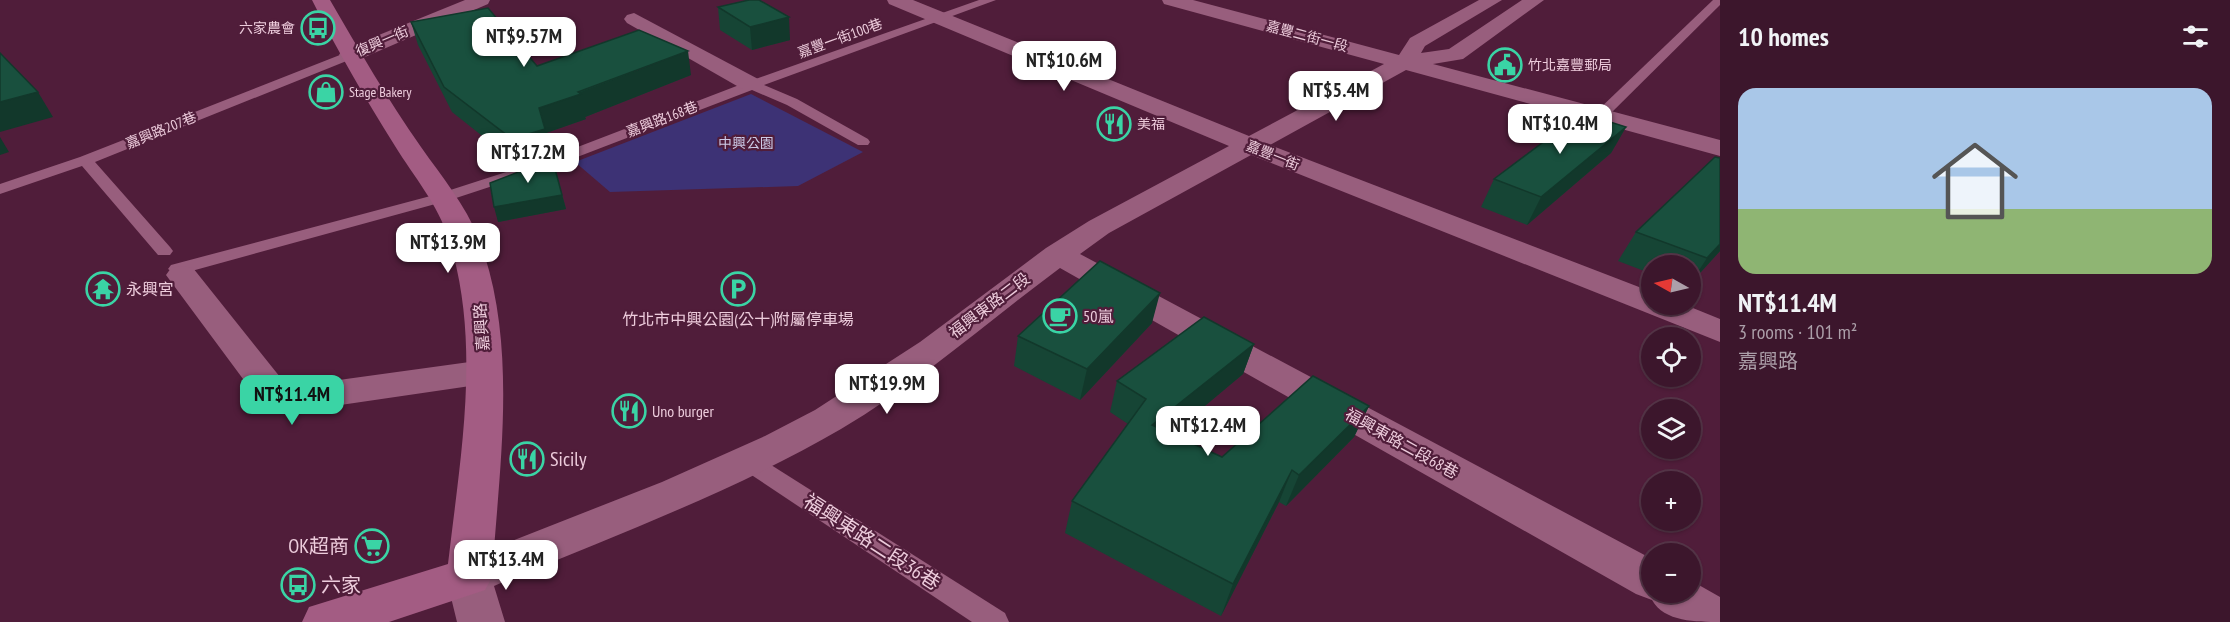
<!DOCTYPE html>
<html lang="en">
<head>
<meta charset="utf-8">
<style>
	body { margin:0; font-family:"PT Sans Narrow","Noto Sans TC",sans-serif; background:#431f34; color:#f1f3f6; height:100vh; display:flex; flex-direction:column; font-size:22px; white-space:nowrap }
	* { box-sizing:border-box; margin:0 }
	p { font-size:20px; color:#ac9fa9 }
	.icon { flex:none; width:33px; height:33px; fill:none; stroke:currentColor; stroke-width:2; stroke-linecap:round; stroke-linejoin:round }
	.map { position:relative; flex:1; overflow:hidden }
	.sheet { display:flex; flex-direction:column; background:#3c162c; width:510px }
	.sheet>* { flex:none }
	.needle { width:39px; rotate:278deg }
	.buttons { position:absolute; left:1641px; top:255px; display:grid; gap:12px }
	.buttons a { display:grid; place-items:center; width:60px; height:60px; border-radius:50%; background:#3c162c; box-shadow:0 2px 4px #0004,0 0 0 2px #553548; font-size:30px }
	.price { position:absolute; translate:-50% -51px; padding:0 14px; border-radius:12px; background:#fff; color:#222; font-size:20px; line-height:39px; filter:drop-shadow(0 2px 3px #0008) }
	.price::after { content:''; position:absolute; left:50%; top:36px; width:18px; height:14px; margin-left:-9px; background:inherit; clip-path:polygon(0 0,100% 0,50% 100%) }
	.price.selected { background:#3ad4a5; color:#111 }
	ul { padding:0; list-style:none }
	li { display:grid; align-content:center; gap:12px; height:318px; padding:0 18px }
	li+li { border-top:2px solid #553548 }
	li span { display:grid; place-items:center; height:186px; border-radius:18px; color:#555 }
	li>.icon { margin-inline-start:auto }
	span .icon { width:108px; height:108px; fill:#fffc; stroke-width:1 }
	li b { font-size:26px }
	h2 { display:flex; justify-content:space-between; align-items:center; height:72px; padding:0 18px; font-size:26px }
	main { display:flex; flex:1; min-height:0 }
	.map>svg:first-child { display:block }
</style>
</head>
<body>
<main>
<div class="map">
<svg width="1720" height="622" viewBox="0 0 1720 622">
	<rect width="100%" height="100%" fill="#501d3a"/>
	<polygon fill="#3d3275" points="751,94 863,152 798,186 610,192 575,162"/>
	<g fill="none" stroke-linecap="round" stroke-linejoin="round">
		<g fill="#985e7d" fill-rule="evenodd">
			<polygon points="979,0 996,0 764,85 797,99 868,139 870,142 868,145 858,145 787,105 752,90 559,164 450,200 177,275 168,269 171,265 438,194 549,158 747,82"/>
			<polygon points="1713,0 1720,0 1720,5 1605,119 1595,119 1595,113"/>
			<polygon points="350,51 354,52 354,58 95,162 170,247 173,251 170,255 158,255 82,166 0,194 0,184 80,157"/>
			<polygon points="749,453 757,456 1005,613 1009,622 972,622 741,468 737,462 741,456"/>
		</g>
		<g fill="#985e7d" fill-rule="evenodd">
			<polygon points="465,0 490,0 488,4 358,60 342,60 339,55 342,50"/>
			<path d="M887,0H913L1249,136L1384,64L1164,4L1162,0H1193L1399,55L1410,38L1479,0H1502L1425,46L1421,53L1449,49L1522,0H1544L1463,59L1433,64L1720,140V156L1406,70L1270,145L1652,292V304H1683L1720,319V342L1251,155L1109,233L1080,254L1652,559V592H1690V580L1720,597V622C1697,622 1664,622 1652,600L1636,594L1060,268C987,322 919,383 841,429C731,493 611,537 494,586L505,622H457L446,577L453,564L662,482L765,436L815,410L920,342L1046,248L1089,221L1229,146L889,4Z"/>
			<polygon points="634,13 760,80 763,85 760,90 744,90 627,23 624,19 627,15"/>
			<polygon points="182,266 193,268 288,387 484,360 497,364 502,372 497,380 484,384 279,414 266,410 166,275 171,268"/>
		</g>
		<path fill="#a35c83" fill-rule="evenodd" d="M312,0H330C359,50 388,100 421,147C442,177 465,204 479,239C519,345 499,467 492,577L485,590L389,622H302L309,607L448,564C460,458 482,344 449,240C438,204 414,177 395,146C365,98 337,50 312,0Z"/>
	</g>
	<g fill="#164535">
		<polygon points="718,7 790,40 752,50 720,30"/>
		<polygon points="411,22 537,66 691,75 585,117 586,119 546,133 566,209 498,222 530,168 528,162 519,165 452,112 418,45"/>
		<polygon points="1626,127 1611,153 1527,225 1481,207 1494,179"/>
		<polygon points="1636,232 1720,251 1690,284 1690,266 1652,266 1652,274 1618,261"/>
		<polygon points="1152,323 1080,400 1014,366 1018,336"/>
		<polygon points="1254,344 1243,374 1171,434 1222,457 1369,406 1354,437 1286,506 1279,502 1221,616 1065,533 1072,501 1128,424 1110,412 1117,381"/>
	</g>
	<g fill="#12382b">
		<polygon points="789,17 790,40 752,50 750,27"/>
		<polygon points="688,51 691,75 585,117 586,119 546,133 551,155 519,165 512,139 539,108"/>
		<polygon points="38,92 53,117 0,132 0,102"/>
		<polygon points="1626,127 1611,153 1527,225 1541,197"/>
		<polygon points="0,137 9,152 0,155"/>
		<polygon points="562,195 566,209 498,222 494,207"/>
		<polygon points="1720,244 1720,251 1690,284 1707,258"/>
		<polygon points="1160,293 1152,323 1080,400 1087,369"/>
		<polygon points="1254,344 1243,374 1144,457 1152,425"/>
		<polygon points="1369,406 1354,437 1286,506 1299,475"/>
		<polygon points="1292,470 1279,502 1221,616 1233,584"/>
	</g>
	<g fill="#19503e" stroke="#12382b" stroke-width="1.5">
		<polygon points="749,0 759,0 789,17 750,27 718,7"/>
		<polygon points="488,8 537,66 639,30 688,51 578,92 581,94 539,108 545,129 512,139 444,87 411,22"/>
		<polygon points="0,53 38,92 0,102"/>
		<polygon points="1582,113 1626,127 1541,197 1494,179"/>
		<polygon points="551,154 562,195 494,207 490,183 534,166 528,161"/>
		<polygon points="1715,157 1720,158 1720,244 1707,258 1636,232"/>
		<polygon points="1100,261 1160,293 1087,369 1018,336"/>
		<polygon points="1204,317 1254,344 1152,425 1222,457 1313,376 1369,406 1299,475 1292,470 1233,584 1072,501 1146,399 1117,381"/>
	</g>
	<defs>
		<symbol id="bus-ring" viewBox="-11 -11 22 22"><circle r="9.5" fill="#501d3a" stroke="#3ad4a5" stroke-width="1.5"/><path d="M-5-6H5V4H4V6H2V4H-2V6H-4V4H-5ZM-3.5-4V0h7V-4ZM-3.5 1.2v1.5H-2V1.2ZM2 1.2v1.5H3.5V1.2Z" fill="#3ad4a5"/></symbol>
		<symbol id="civic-ring" viewBox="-11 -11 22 22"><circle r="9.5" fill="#501d3a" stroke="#3ad4a5" stroke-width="1.5"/><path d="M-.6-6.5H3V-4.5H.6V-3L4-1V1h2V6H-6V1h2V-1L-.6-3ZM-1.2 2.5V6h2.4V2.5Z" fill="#3ad4a5"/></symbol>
		<symbol id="shop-ring" viewBox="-11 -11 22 22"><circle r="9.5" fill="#501d3a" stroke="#3ad4a5" stroke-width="1.5"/><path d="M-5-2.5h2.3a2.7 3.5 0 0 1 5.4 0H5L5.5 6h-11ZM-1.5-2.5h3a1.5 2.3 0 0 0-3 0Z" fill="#3ad4a5"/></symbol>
		<symbol id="restaurant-ring" viewBox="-11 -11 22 22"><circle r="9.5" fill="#501d3a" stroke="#3ad4a5" stroke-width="1.5"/><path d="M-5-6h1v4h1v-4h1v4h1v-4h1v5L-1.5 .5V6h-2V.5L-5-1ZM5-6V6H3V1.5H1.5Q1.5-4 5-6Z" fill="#3ad4a5"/></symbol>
		<symbol id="temple-ring" viewBox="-11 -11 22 22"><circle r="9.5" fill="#501d3a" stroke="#3ad4a5" stroke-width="1.5"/><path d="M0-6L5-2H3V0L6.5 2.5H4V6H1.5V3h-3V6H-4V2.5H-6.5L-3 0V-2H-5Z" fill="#3ad4a5"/></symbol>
		<symbol id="parking-ring" viewBox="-11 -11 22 22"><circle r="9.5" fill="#501d3a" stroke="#3ad4a5" stroke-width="1.5"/><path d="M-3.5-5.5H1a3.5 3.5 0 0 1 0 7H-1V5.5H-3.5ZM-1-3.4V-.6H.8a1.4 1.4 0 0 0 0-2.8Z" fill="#3ad4a5"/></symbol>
		<symbol id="cafe-ring" viewBox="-11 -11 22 22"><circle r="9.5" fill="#501d3a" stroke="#3ad4a5" stroke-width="1.5"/><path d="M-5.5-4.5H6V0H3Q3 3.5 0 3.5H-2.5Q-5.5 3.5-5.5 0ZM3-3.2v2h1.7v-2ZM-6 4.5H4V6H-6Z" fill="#3ad4a5"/></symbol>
		<symbol id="supermarket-ring" viewBox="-11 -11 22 22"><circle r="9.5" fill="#501d3a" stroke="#3ad4a5" stroke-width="1.5"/><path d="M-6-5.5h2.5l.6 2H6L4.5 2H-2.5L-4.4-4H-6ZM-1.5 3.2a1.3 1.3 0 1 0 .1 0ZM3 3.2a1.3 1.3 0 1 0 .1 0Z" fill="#3ad4a5"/></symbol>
	</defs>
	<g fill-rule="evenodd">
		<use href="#bus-ring" x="299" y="9" width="38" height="38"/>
		<use href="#civic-ring" x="1486" y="46" width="38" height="38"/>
		<use href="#shop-ring" x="307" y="73" width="38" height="38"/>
		<use href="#restaurant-ring" x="1095" y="105" width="38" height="38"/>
		<use href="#temple-ring" x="84" y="270" width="38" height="38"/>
		<use href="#parking-ring" x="719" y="270" width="38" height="38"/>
		<use href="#cafe-ring" x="1041" y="297" width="38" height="38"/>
		<use href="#restaurant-ring" x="610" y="392" width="38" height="38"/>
		<use href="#restaurant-ring" x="508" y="440" width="38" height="38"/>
		<use href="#supermarket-ring" x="353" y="527" width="38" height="38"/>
		<use href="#bus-ring" x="279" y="566" width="38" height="38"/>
	</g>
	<g text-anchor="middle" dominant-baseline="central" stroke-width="4.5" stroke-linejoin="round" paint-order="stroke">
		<g font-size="14" fill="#edccdc" stroke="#501d3a" text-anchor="start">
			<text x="295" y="28" text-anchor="end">六家農會</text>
			<text x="1528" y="65">竹北嘉豐郵局</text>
			<text x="349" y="92">Stage Bakery</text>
			<text x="1137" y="124">美福</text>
		</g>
		<g font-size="14" fill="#edccdc" stroke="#501d3a">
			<text transform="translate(1307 36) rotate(15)">嘉豐二街一段</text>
			<text transform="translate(840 38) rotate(-20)">嘉豐一街100巷</text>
			<text transform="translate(382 41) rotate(-23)">復興一街</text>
			<text transform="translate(662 119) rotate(-21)">嘉興路168巷</text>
			<text transform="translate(161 130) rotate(-22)">嘉興路207巷</text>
			<text transform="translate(1273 155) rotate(22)">嘉豐一街</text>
		</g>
		<g font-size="14" fill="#cccbe7" stroke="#501d3a">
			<text x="746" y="143">中興公園</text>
		</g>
		<g font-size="16" fill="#edccdc" stroke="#501d3a" text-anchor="start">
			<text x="126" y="289">永興宮</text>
			<text x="1083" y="316">50嵐</text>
			<text x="738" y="319" text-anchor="middle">竹北市中興公園(公十)附屬停車場</text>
			<text x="652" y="411">Uno burger</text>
		</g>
		<g font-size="16" fill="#edccdc" stroke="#501d3a">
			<text transform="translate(989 305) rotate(-37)">福興東路二段</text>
			<text transform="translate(481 327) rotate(-94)">嘉興路</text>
			<text transform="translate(1402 443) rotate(29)">福興東路二段68巷</text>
		</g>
		<g font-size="20" fill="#edccdc" stroke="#501d3a" text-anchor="start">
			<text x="550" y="459">Sicily</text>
			<text x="349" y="546" text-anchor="end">OK超商</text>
			<text x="321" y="585">六家</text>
		</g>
		<g font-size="20" fill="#edccdc" stroke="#501d3a">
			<text transform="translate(872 542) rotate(33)">福興東路二段36巷</text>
		</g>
	</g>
</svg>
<div class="buttons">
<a><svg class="needle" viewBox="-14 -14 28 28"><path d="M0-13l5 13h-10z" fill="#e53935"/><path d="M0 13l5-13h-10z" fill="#ac9fa9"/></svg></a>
<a><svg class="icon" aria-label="locate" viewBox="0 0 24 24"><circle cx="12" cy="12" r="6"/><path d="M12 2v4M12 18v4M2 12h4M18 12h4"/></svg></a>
<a><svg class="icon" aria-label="layers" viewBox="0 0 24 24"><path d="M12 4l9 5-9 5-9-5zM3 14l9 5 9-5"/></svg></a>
<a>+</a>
<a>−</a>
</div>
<b class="price" style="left:524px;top:68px">NT$9.57M</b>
<b class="price" style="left:1064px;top:92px">NT$10.6M</b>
<b class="price" style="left:1336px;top:122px">NT$5.4M</b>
<b class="price" style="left:1560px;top:155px">NT$10.4M</b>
<b class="price" style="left:528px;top:184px">NT$17.2M</b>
<b class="price" style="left:448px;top:274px">NT$13.9M</b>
<b class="price" style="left:887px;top:415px">NT$19.9M</b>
<b class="price selected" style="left:292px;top:426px">NT$11.4M</b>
<b class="price" style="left:1208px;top:457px">NT$12.4M</b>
<b class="price" style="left:506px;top:591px">NT$13.4M</b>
</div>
<section class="sheet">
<h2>10 homes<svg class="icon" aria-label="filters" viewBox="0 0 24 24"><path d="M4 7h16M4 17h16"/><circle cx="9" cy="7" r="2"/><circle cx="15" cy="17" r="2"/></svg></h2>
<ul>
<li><span style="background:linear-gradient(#a9c7e8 65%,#8fb573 0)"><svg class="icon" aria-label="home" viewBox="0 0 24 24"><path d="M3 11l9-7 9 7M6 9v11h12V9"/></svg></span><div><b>NT$11.4M</b><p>3 rooms · 101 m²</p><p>嘉興路</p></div></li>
</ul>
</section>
</main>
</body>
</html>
